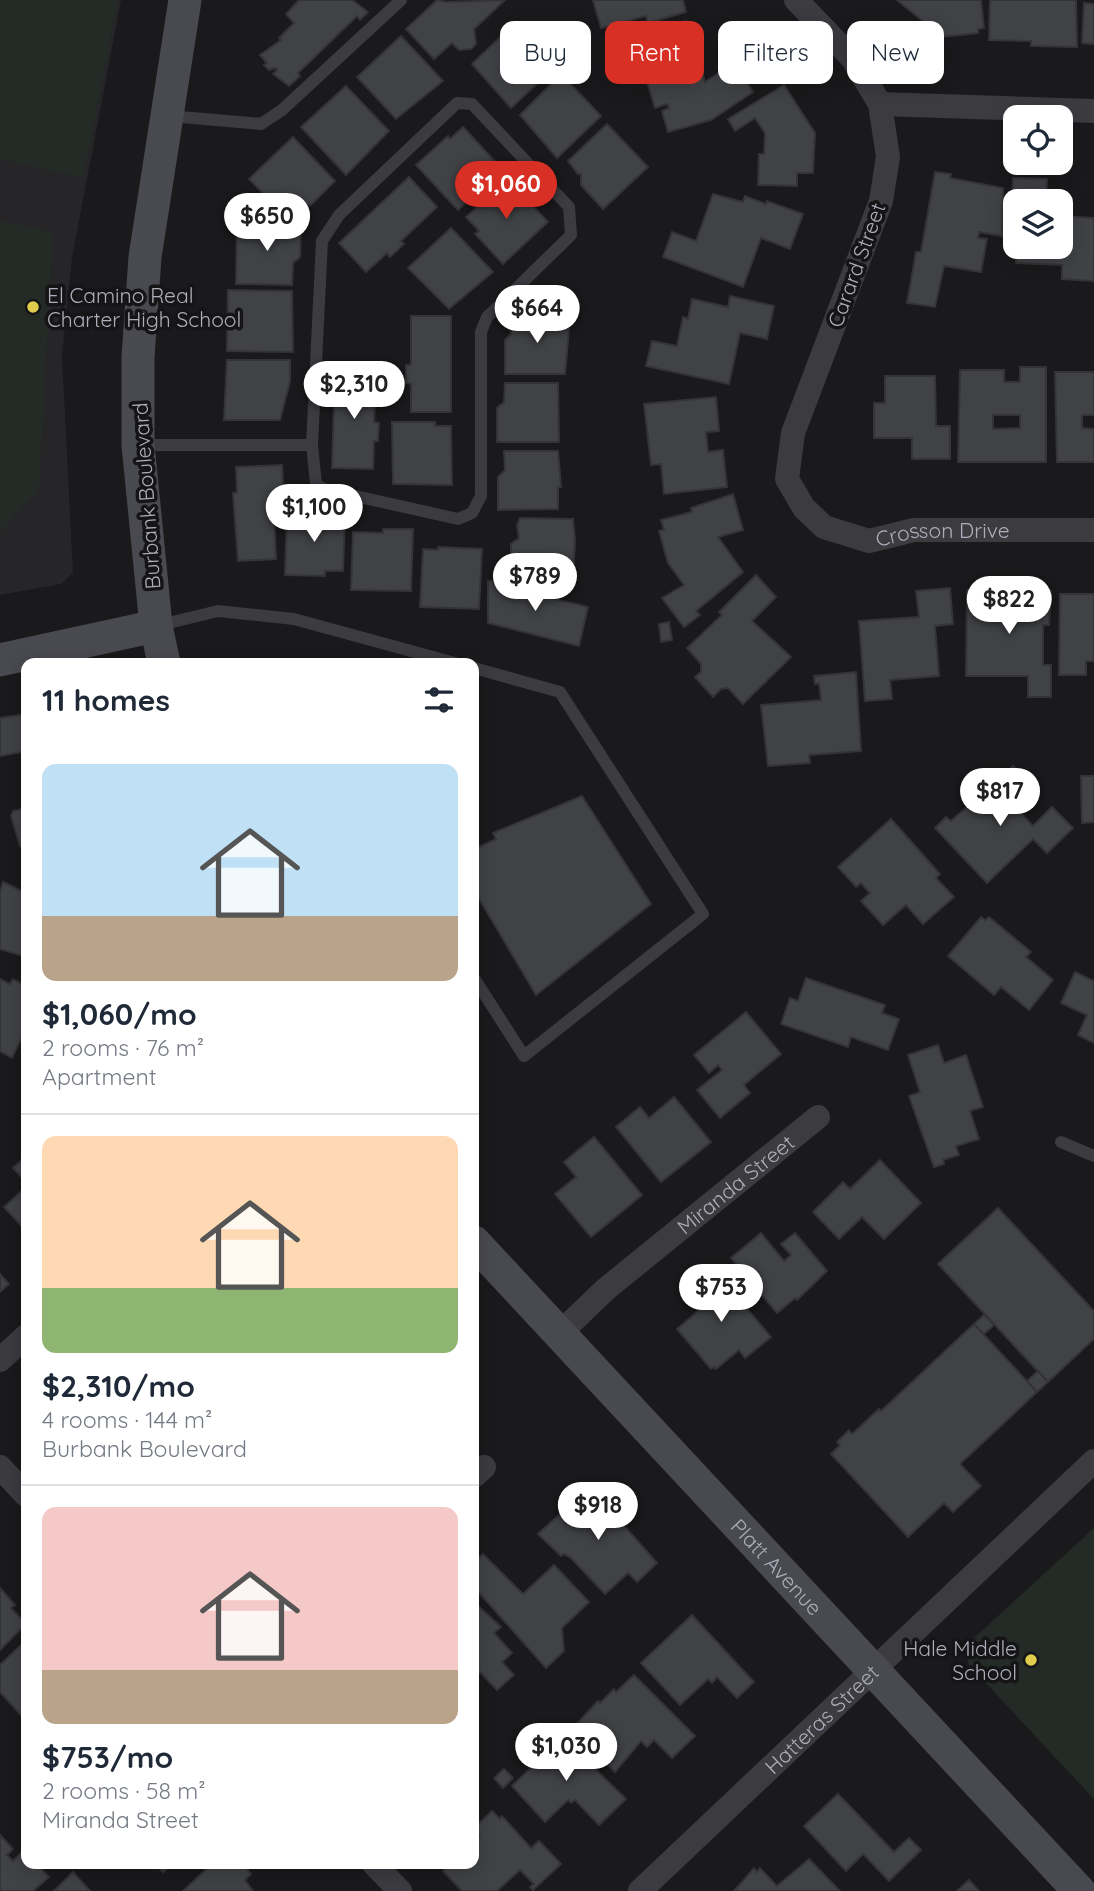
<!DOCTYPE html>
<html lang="en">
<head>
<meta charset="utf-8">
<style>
	body { margin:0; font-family:Quicksand,sans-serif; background:#f6f6f7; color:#1f2937; height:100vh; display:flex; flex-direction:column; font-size:26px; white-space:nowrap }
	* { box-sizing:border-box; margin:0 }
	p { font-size:23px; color:#747a83 }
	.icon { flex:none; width:38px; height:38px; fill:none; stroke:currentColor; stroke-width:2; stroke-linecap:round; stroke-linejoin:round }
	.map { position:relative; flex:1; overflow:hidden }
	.panel { position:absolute; left:21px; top:658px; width:458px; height:1211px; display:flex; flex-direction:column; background:#fff; border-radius:14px; box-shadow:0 4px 18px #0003 }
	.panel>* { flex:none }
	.top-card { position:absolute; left:500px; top:21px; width:488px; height:63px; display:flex; gap:14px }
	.buttons { position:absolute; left:1003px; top:105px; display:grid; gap:14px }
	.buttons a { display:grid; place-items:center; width:70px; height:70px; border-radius:14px; background:#fff; box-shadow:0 4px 18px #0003; font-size:35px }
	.price { position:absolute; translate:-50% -60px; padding:0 16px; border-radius:24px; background:#fff; color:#222; font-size:23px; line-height:46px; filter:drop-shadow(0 2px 4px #0008) }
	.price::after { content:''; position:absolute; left:50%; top:42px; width:21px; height:16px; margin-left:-10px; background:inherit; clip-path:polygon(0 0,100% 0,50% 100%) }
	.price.selected { background:#d93025; color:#fff }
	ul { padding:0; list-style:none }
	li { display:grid; align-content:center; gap:14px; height:371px; padding:0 21px }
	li+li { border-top:2px solid #e0e1e3 }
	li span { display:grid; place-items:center; height:217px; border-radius:14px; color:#555 }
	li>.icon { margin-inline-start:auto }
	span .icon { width:126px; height:126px; fill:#fffc; stroke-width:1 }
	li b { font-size:30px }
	h2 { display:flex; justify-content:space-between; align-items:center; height:84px; padding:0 21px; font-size:30px }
	.pill { padding:0 24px; border-radius:14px; background:#fff; box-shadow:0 4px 18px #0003; font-size:24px; line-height:63px }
	.pill.selected { background:#d93025; color:#fff }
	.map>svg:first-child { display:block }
</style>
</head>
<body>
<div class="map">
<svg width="1094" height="1891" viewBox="0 0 1094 1891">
	<rect width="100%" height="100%" fill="#1a191b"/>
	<polygon fill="#262528" points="0,0 121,0 72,258 62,356 73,573 61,584 0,595"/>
	<g fill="#242b26">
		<polygon points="0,0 118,0 83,178 0,159"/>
		<polygon points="0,221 53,232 39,489 0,532"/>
		<polygon points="1094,1528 1094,1799 969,1665 966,1655 974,1638"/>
	</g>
	<g fill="#414245" stroke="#343437" stroke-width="2" fill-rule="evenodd">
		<polygon points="352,0 368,12 360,20 357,16 298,73 300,76 289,86 273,74 277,70 275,68 269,70 264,65 267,63 260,55 281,40 279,38 294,23 286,14 299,0"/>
		<polygon points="437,0 446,2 505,0 474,29 476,44 471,49 459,50 452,43 434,59 406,29"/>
		<polygon points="593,0 683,0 686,12 648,23 646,16 601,28"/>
		<polygon points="897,0 981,0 984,28 978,29 978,33 942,37"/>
		<polygon points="990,0 1076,0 1077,47 1031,46 1031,41 989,40"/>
		<polygon points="1084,3 1094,4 1094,44 1082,43"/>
		<polygon points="686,21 705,82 734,63 753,92 711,120 668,132 662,111 669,108 667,104 655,108 640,58 633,61 613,57 609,46 630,39 628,36"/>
		<polygon points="516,22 546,53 542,57 553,69 511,108 472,64"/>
		<polygon points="401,36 443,81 396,119 357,77"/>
		<polygon points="561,74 601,116 557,158 520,115"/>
		<polygon points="784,85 815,133 813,173 797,173 797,186 758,185 759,154 764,154 765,133 755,118 735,131 728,119"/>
		<polygon points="346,86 389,131 346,175 301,127"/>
		<polygon points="607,124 648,167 603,209 581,185 581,174 578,174 568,161"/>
		<polygon points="463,127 502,169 458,210 416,165 448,136 450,139"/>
		<polygon points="293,137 335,181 311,205 302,206 288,219 249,179"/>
		<polygon points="935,172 951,174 950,178 1003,188 1002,236 979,232 978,238 987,239 981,272 944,266 935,307 907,303 916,252 921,252"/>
		<polygon points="409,177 437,207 401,241 404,244 390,257 387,253 366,272 339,243"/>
		<polygon points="1013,178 1047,179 1046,201 1015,201 1015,209 1012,209"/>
		<polygon points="508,179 548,222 503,264 475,234 479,231 466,217"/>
		<polygon points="713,194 743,202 745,196 766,204 767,201 803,214 790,249 761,238 743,287 663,257 672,232 696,241"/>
		<polygon points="1060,216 1094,218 1094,281 1062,279 1062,265 1016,263 1017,247 1060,247"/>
		<polygon points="237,223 301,225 300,257 293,263 292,285 236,284"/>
		<polygon points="451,228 493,272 449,309 408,268"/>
		<polygon points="228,290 292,291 293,352 227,351"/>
		<polygon points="730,296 774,306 767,339 740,333 729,384 646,366 652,341 677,346 683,317 688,319 692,299 728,307"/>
		<polygon points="535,314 565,314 565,329 569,329 565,374 505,374 505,340 511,334 511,316"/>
		<polygon points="411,316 451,316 451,412 411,412 411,384 406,383 406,365 411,365"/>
		<polygon points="227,360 290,360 290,381 280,420 224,420"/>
		<path d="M1020,367H1046V462H958L960,370H1004V382H1020ZM993,415H1020V428L993,429Z"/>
		<polygon points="335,372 376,374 374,422 379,423 378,441 374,441 373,469 332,468"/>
		<polygon points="1055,372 1094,372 1094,415 1082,415 1082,428 1094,429 1094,462 1057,462"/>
		<polygon points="885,376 935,376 936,426 950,426 950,459 912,459 912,438 874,438 874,403 885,403"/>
		<polygon points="505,383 558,383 559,442 497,442 497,408 504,402"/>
		<polygon points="716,397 719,431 706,432 708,452 723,450 727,487 664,494 661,464 651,465 644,404"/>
		<polygon points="392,422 435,422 435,426 451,426 452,485 393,484"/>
		<polygon points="504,451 558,451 561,487 558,487 558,509 498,510 498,477 505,470"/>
		<polygon points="282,465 285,516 274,517 276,559 238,561 233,493 237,493 236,467"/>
		<polygon points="733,494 743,530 718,537 743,572 696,611 700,615 684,627 662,598 684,585 668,563 659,531 664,530 661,520 692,512 691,508"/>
		<polygon points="316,512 345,516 343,571 325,571 325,576 285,575 287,513 316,515"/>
		<polygon points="520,518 573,519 575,540 573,578 511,578 511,544 519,538 517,525"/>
		<polygon points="383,529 413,529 411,591 351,590 353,532 383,533"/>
		<polygon points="438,547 482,549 479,609 420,607 423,549 438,550"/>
		<polygon points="756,575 776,597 752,621 791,657 743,704 728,688 721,689 713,697 695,677 701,672 701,664 687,648 722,615 719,612"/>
		<polygon points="488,581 512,581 512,584 524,584 523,589 539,590 542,596 588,607 579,646 488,623"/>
		<polygon points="950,588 953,624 935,626 939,676 890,680 892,699 865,701 859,621 919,617 916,591"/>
		<polygon points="967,590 1051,591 1049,625 1043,625 1043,665 1051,665 1051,697 1028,697 1028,676 966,676"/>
		<polygon points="1060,594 1094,594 1094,661 1086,661 1086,675 1059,675"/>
		<polygon points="669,622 672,640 661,642 659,624"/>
		<polygon points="856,672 861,751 809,755 810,763 768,766 761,705 821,700 819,683 815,684 814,676"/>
		<polygon points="26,714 26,775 22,752 0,756 0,718"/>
		<polygon points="1013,766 1029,783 1010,801 1033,826 1052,807 1073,828 1047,853 1033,839 987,883 935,828 946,817 951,821"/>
		<polygon points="1081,776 1094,776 1094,822 1082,823"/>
		<polygon points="582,796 651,904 536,995 478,897 474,899 474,834 479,847 496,839 493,833"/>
		<polygon points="26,808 26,844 20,846 11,816 13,811"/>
		<polygon points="891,819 940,874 936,878 954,897 923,924 906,905 883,925 861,901 870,893 861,883 856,887 838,867"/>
		<polygon points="3,882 26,893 26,957 0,949 0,892"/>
		<polygon points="981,917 985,920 989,917 1031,952 1026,957 1053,980 1029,1010 1001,987 994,995 948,956"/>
		<polygon points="1075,972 1094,981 1094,1043 1078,1035 1087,1015 1061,1003"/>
		<polygon points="806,978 885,1005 882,1013 899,1019 888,1050 851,1037 848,1047 781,1024 790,998 798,1001"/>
		<polygon points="0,979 10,984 13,979 26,986 23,1005 26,1007 26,1029 12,1058 0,1051"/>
		<polygon points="746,1012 781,1054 744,1085 750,1093 720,1118 697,1090 722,1070 718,1065 709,1073 694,1055"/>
		<polygon points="938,1045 944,1063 966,1055 983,1107 970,1111 979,1139 956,1146 959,1155 943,1160 944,1164 934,1167 909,1096 920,1092 908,1055"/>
		<polygon points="674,1097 711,1142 661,1182 616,1127 640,1107 649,1118"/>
		<polygon points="594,1137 642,1195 591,1237 555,1194 576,1177 564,1162"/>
		<polygon points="26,1156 26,1182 13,1168"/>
		<polygon points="880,1160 921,1203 884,1239 862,1217 839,1239 813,1212 843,1182 850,1189"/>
		<polygon points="26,1187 26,1231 4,1207"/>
		<polygon points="998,1208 1094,1311 1094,1339 1048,1382 938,1264"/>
		<polygon points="761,1233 784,1261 791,1255 781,1244 795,1233 827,1271 797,1300 795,1298 777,1313 731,1258"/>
		<polygon points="716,1272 771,1337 745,1358 739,1350 716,1369 714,1367 711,1369 677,1329 698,1311 686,1297"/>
		<polygon points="0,1274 9,1284 0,1292"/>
		<polygon points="984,1315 994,1325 983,1335 974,1324"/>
		<polygon points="974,1324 1037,1392 960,1464 981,1486 953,1512 944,1503 908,1537 831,1454 840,1445 837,1442 849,1430 852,1434 879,1409 881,1411"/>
		<polygon points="1038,1371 1048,1382 1037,1392 1027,1381"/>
		<polygon points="590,1487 657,1563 637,1582 628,1573 605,1594 571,1558 564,1554 561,1556 538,1534"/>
		<polygon points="483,1554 523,1594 554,1565 589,1602 562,1628 564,1651 546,1668 474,1587 474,1562"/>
		<polygon points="0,1588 15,1605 11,1608 26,1624 0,1650"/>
		<polygon points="474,1602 501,1627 494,1633 512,1653 502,1662 514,1675 497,1690 480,1672 474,1677"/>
		<polygon points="692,1615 754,1682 737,1698 717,1677 712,1683 708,1679 680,1705 641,1663"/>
		<polygon points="26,1640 26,1721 0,1692 0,1665"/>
		<polygon points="634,1675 695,1736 672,1758 654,1740 647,1747 641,1741 615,1772 572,1729 598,1701 600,1703 614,1689 616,1692"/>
		<polygon points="556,1731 626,1799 599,1825 575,1800 571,1803 568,1800 545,1822 512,1786 538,1761 531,1754"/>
		<polygon points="504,1769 513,1778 503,1788 494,1778"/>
		<polygon points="838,1794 894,1852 909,1838 921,1850 889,1881 863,1854 846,1871 804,1826"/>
		<polygon points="492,1811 500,1819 502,1816 531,1848 539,1841 561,1864 533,1890 530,1887 534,1884 520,1870 497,1891 462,1891 443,1871 451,1864 474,1864 474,1842 480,1837 474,1828"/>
		<polygon points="0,1835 13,1849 7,1855 13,1861 24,1850 26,1864 36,1864 49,1877 33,1891 0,1891"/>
		<polygon points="809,1859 840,1891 734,1891 754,1868 757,1872 760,1868 777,1886"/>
		<polygon points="156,1864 172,1864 163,1872"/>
		<polygon points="212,1864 248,1864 245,1867 251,1874 245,1880 253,1891 183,1891"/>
		<polygon points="73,1872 90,1891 54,1891"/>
		<polygon points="969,1880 979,1891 957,1891"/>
	</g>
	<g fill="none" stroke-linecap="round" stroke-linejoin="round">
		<g stroke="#3b3b40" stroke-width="12">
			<polygon points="457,103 472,104 569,207 571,235 487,317 481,332 481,496 472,513 458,519 324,489 316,484 312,445 322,241 339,215"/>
			<polyline points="169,116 261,124 282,110 401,0"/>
			<polyline points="139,445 312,445"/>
			<polyline points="156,626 218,611 294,619 455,663"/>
			<polyline points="474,668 560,692 703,914 524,1056 474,978"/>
			<polyline points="1061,1142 1094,1156"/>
		</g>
		<g stroke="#3b3b40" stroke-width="24">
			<path id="s1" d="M796,0L853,59L880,104L888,157L881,201L793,433L787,479L804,508L824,527L869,541L914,530H1094"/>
			<polyline points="880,104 1094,111"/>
			<path id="s2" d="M558,1335L606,1289L818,1117"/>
			<polyline points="0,1360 26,1336"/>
			<polyline points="0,1467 26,1495"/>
			<polyline points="474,1476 484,1467"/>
			<polyline points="374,1864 400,1891"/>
			<path id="s3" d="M640,1891L1094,1461"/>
		</g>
		<g stroke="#494950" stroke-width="33">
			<polyline points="0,660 156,626"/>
			<polyline points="164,663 156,626 138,445 138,357 145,257 185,0"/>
			<path id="s4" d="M474,1242L1079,1891"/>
		</g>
	</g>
	<g fill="#e0cd4d" stroke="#151416" stroke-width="2.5">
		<circle cx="33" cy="307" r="7"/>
		<circle cx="1031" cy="1660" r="7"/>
	</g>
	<g text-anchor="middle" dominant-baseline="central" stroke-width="7" stroke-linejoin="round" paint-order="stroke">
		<g font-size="21" fill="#adaeb9" stroke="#151416">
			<text transform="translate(856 265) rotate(-70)">Carard Street</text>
			<text transform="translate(146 496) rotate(-94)">Burbank Boulevard</text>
			<text stroke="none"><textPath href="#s1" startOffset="710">Crosson Drive</textPath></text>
			<text stroke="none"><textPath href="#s2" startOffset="233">Miranda Street</textPath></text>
			<text stroke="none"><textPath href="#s4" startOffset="444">Platt Avenue</textPath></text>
			<text stroke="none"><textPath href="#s3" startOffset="250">Hatteras Street</textPath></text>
		</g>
		<g font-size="21" fill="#adaeb9" stroke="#151416" text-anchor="start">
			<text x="47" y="295">El Camino Real<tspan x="47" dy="24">Charter High School</tspan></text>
			<text x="1017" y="1648" text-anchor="end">Hale Middle<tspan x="1017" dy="24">School</tspan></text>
		</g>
	</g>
</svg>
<div class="buttons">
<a><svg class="icon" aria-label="locate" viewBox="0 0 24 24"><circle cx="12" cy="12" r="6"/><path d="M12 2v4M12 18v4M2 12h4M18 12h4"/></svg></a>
<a><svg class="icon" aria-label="layers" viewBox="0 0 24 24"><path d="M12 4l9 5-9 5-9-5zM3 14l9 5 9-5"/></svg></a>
</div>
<b class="price selected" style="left:506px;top:221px">$1,060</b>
<b class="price" style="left:267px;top:253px">$650</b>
<b class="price" style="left:537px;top:345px">$664</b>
<b class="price" style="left:354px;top:421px">$2,310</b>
<b class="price" style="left:314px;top:544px">$1,100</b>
<b class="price" style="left:535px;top:613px">$789</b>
<b class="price" style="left:1009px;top:636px">$822</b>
<b class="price" style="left:1000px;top:828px">$817</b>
<b class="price" style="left:721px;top:1324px">$753</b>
<b class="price" style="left:598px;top:1542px">$918</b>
<b class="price" style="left:566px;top:1783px">$1,030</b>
<div class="top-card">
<a class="pill">Buy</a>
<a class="pill selected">Rent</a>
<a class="pill">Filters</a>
<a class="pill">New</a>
</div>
<section class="panel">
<h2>11 homes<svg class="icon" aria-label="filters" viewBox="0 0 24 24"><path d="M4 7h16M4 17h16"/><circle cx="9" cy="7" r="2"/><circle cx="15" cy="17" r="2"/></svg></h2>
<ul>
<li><span style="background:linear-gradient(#bfe0f5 70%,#b9a48a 0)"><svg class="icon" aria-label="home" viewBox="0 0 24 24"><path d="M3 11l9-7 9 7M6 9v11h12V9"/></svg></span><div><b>$1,060/mo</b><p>2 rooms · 76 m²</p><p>Apartment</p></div></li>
<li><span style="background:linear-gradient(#ffd9b3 70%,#8fb573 0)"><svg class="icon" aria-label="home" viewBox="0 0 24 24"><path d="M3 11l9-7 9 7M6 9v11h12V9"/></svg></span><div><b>$2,310/mo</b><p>4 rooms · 144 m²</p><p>Burbank Boulevard</p></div></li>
<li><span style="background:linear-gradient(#f6c9c9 75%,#b9a48a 0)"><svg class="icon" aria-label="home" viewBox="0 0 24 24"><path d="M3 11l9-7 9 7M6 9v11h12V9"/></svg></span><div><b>$753/mo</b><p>2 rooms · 58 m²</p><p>Miranda Street</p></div></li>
</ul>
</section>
</div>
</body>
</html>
